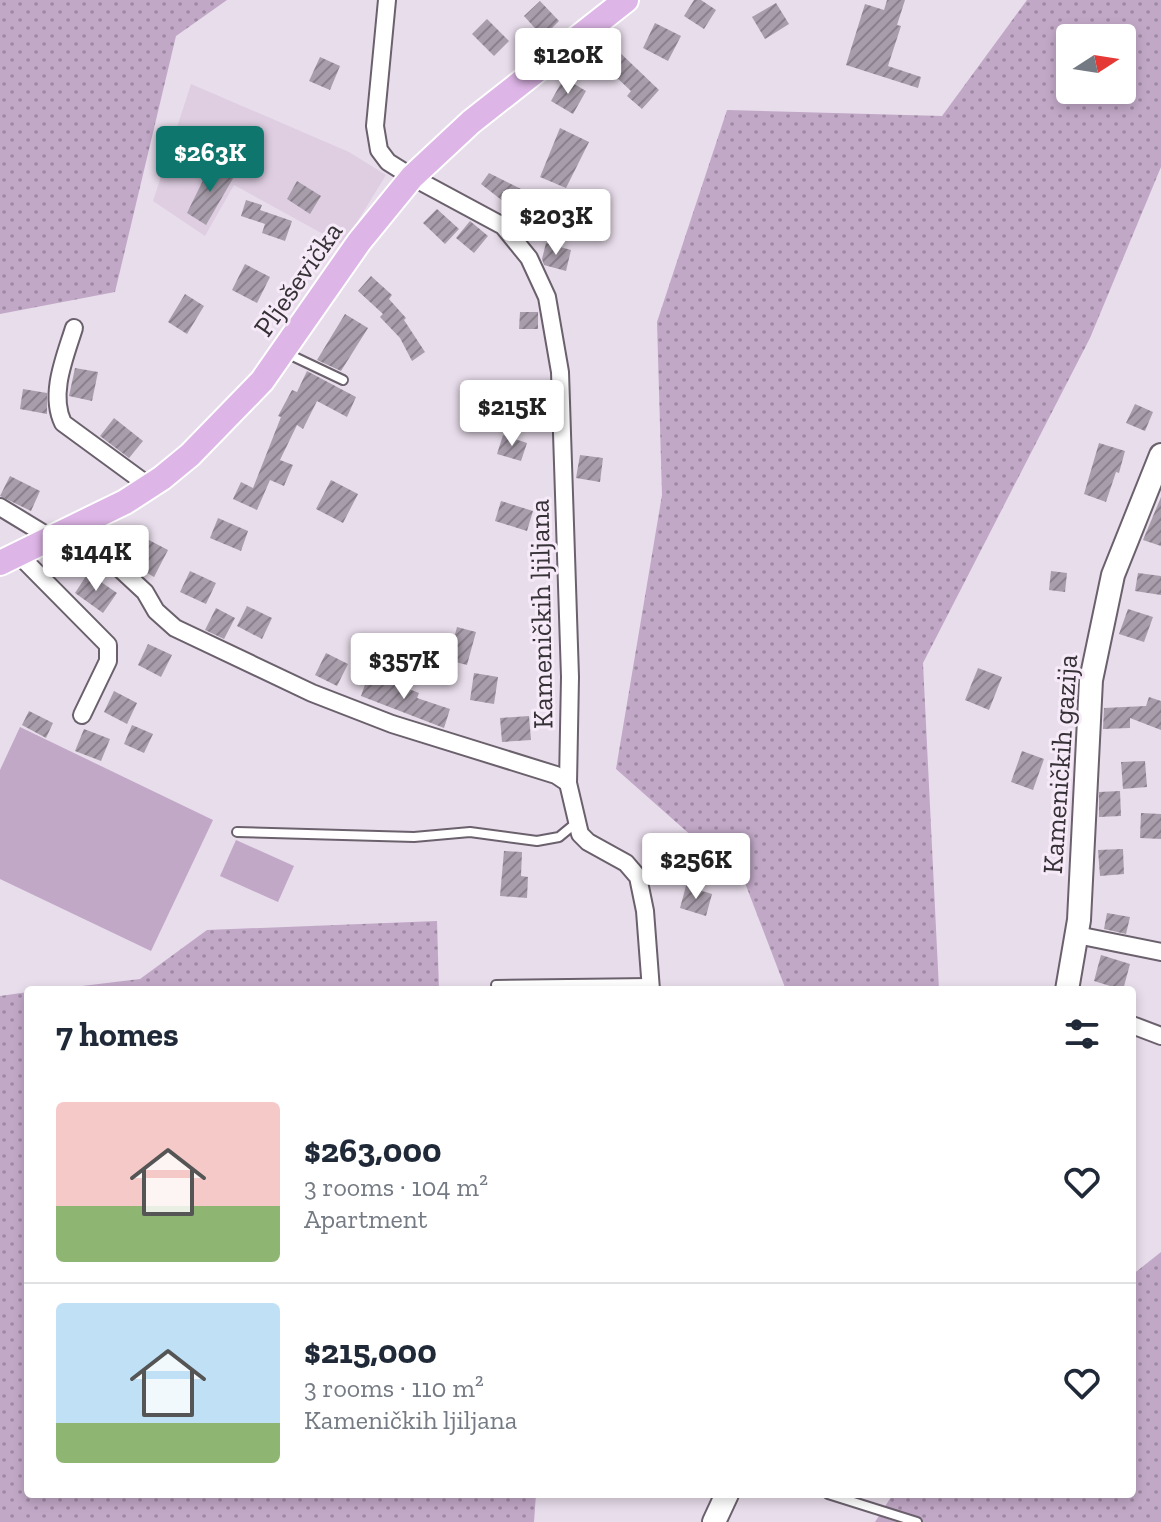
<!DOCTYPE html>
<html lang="en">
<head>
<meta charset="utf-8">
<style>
	body { margin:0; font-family:"Zilla Slab",serif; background:#f6f6f7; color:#1f2937; height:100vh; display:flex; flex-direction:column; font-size:30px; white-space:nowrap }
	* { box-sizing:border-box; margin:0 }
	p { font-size:26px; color:#747a83 }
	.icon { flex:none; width:44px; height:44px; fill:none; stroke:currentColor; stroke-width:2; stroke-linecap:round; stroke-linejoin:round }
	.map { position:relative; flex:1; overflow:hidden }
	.panel { position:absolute; left:24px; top:986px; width:1112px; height:512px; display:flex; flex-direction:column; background:#fff; border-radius:8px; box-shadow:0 4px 12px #0003 }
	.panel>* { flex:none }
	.needle { width:52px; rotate:78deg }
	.fabs { position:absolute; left:1056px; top:24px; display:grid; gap:16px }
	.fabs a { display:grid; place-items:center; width:80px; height:80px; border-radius:8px; background:#fff; box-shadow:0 4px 12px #0003; font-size:40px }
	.price { position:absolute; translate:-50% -68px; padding:0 18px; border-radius:8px; background:#fff; color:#222; font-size:26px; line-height:52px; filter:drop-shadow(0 2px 4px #0008) }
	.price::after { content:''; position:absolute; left:50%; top:48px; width:24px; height:18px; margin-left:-12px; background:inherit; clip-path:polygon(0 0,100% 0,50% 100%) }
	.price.selected { background:#0f766e; color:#fff }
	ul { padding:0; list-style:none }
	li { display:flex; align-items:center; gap:24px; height:200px; padding:0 32px }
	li+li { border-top:2px solid #e0e1e3 }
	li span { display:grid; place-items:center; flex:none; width:224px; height:160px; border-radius:8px; color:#555 }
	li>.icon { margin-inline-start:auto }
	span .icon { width:96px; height:96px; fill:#fffc; stroke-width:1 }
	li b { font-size:34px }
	h2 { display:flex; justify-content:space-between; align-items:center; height:96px; padding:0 32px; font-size:34px }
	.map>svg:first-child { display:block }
</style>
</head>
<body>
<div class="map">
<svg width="1161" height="1522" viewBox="0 0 1161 1522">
	<defs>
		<pattern id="grass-dots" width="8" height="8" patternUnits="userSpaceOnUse" patternTransform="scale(2)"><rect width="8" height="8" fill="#c1a8c7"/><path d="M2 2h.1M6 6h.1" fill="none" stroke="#9e89a2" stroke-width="1.8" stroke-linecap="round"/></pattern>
		<pattern id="building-hatch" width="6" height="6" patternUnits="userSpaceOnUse" patternTransform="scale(2)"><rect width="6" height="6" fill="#a89dab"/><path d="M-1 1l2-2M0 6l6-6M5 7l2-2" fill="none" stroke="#8a818c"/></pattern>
	</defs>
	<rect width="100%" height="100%" fill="#e8ddeb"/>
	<polygon fill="#dfcee2" points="191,84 349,152 386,175 343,245 234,185 205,236 153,201"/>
	<g fill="url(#grass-dots)" fill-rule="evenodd">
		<polygon points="0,0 227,0 176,36 115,292 0,314"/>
		<path d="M1027,0H1161V167L1090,338L923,663L939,990H786L745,883L616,769L662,495L657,322L727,110L942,116ZM1122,38V90H1070V38Z"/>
		<polygon points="437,921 439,990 49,990 140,979 207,930"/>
		<polygon points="28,992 28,1494 536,1494 534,1522 0,1522 0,996"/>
		<polygon points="1161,1252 1161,1522 875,1522 893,1494 1132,1494 1132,1275"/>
	</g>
	<g fill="#c1a8c7">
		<polygon points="20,727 213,820 151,951 0,879 0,770"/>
		<polygon points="236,840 294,866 278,902 220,876"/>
	</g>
	<g fill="url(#building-hatch)">
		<polygon points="694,0 701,0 716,10 704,29 684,16"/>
		<polygon points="887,0 905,0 897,25 901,26 888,66 921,77 918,88 846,65 865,4 884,10"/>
		<polygon points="540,1 559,21 543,37 524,16"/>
		<polygon points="776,3 789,24 765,39 752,17"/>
		<polygon points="487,19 509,41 494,56 472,34"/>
		<polygon points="655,23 681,36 668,61 643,48"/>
		<polygon points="613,46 659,90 642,109 627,96 631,91 599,61"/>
		<polygon points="320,57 340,66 330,90 309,81"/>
		<polygon points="564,78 586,91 573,114 551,101"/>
		<polygon points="560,128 589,142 566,188 540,177"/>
		<polygon points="211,164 235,175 206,225 187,213"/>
		<polygon points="489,173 525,191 540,202 533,217 504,202 481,184"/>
		<polygon points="297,181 321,196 310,214 287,199"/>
		<polygon points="246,200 262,205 260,210 292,221 285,241 262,233 265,224 241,216"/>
		<polygon points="437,209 459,229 445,244 423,223"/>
		<polygon points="529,220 552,225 549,239 526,235"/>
		<polygon points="470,221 488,236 474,253 456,238"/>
		<polygon points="546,243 571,250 566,271 544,265 542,259"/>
		<polygon points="245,264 270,277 257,303 232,290"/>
		<polygon points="371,276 392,295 389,299 406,318 404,320 425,352 412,361 400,338 380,317 383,314 358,291"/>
		<polygon points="185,294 204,306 187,334 168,322"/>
		<polygon points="520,312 538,312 538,329 519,329"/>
		<polygon points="345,314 368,328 341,371 317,360"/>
		<polygon points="75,368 98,372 92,401 69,396"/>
		<polygon points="307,371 356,397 347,417 317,401 303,429 297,425 280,460 293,465 284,486 270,480 257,510 233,499 241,482 253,488 281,417 278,416 292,390 297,392"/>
		<polygon points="23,389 47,393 47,414 20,409"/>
		<polygon points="1135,404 1153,412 1145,431 1126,423"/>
		<polygon points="114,418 143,441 129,458 100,436"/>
		<polygon points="503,435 527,443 521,461 497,454"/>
		<polygon points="1099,443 1125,451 1119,473 1116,472 1106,502 1084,494"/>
		<polygon points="580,455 603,458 600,482 576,478"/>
		<polygon points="10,476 40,491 31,511 0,496"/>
		<polygon points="331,480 358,494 343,523 316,509"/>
		<polygon points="1161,497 1161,546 1143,540"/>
		<polygon points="501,501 533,511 527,531 495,521"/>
		<polygon points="218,518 248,531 241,551 210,538"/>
		<polygon points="145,538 168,550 154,577 132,564"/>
		<polygon points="190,571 216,583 206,604 180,592"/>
		<polygon points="1051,571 1067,573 1065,592 1049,590"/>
		<polygon points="88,573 117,593 103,613 75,593"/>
		<polygon points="1138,573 1161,576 1161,595 1135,591"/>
		<polygon points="247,606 272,618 262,639 237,626"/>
		<polygon points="216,608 235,618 224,639 205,630"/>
		<polygon points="1128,609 1153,617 1144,642 1119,634"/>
		<polygon points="457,627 476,632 467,665 448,660"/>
		<polygon points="148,644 172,655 161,677 138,665"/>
		<polygon points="326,653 348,664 337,686 315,675"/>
		<polygon points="978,668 1002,677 989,710 965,700"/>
		<polygon points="369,673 419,693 417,698 450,709 444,728 361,696"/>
		<polygon points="474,673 498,677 494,704 470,700"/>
		<polygon points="114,691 137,703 127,724 104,712"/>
		<polygon points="1149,697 1161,701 1161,730 1130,718 1130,728 1103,729 1104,708 1146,706"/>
		<polygon points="29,711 53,723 46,738 22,725"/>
		<polygon points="529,716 531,740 502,742 500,718"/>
		<polygon points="132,725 153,734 144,753 124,744"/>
		<polygon points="84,729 110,739 101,761 75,751"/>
		<polygon points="1022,751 1044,759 1033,790 1011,782"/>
		<polygon points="1145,761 1147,787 1123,789 1121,762"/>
		<polygon points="1120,791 1121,816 1099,817 1099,792"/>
		<polygon points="1141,813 1161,814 1161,839 1140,838"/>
		<polygon points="1123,849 1124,874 1100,876 1098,850"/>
		<polygon points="504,851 522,852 521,876 528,877 527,898 500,896"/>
		<polygon points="686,886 712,894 706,916 680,908"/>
		<polygon points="1107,913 1130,917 1126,934 1104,929"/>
		<polygon points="1101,955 1130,964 1123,990 1094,981"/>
	</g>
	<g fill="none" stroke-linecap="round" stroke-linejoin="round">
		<defs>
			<g id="lane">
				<polyline points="284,352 343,380"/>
				<polyline points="237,832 414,837 470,832 537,841 559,837 576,823"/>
				<polyline points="496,985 650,983"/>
				<polyline points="828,1494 917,1522"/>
			</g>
			<g id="street">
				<polyline points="387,0 375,126 379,150 388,162 412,177 503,226 529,258 547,297 560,372 570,677 568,783 580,834 588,842 626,863 638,877 645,911 651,990"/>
				<path d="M74,328C65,357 49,394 63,423L149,486"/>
				<polyline points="0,507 51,538"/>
				<polyline points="76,528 145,592 156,611 175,628 312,693 392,724 556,775 568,783"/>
				<polyline points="18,554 108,645 108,661 82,715"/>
				<polyline points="1077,935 1161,952"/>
				<polyline points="1132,1025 1161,1036"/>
			</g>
			<g id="secondary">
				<polyline points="1067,990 1079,920 1091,680 1113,575 1161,455"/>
				<polyline points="714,1522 727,1494"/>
			</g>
			<polyline id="primary" points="0,563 125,502 162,478 190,455 262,381 359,242 412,177 471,122 626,0"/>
		</defs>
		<use href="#lane" stroke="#6b616d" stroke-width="12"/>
		<use href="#street" stroke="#6b616d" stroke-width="20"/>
		<use href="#secondary" stroke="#6b616d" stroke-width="26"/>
		<use href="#primary" stroke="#fff" stroke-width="28"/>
		<use href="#lane" stroke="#fff" stroke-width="8"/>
		<use href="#street" stroke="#fff" stroke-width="16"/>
		<use href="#secondary" stroke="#fff" stroke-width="22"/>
		<use href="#primary" stroke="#deb5e7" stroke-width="24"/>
	</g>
	<g text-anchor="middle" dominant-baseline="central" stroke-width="6" stroke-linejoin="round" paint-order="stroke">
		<g font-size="28" fill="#353136" stroke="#f6eaf8">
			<text transform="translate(298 279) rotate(-55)">Plješevička</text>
			<text transform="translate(541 614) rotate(-91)">Kameničkih ljiljana</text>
			<text transform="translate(1060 764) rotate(-86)">Kameničkih gazija</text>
		</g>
	</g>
</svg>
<div class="fabs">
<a><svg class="needle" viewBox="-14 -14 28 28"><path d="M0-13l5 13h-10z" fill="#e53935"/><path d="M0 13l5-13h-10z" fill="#747a83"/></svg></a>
</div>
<b class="price" style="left:568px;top:96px">$120K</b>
<b class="price selected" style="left:210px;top:194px">$263K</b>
<b class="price" style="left:556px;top:257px">$203K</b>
<b class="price" style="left:512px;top:448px">$215K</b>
<b class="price" style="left:96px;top:593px">$144K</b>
<b class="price" style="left:404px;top:701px">$357K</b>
<b class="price" style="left:696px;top:901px">$256K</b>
<section class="panel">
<h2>7 homes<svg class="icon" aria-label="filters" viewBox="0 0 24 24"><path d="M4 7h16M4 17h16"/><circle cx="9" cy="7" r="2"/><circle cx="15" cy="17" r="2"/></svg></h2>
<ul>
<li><span style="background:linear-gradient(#f6c9c9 65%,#8fb573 0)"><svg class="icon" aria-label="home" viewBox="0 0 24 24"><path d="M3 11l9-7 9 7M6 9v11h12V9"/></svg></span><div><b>$263,000</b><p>3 rooms · 104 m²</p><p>Apartment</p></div><svg class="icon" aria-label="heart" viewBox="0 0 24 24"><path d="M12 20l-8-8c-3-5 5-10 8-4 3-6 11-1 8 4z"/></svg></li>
<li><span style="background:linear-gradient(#bfe0f5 75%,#8fb573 0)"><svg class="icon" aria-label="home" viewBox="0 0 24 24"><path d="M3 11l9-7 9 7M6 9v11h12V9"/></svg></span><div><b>$215,000</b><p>3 rooms · 110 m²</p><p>Kameničkih ljiljana</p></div><svg class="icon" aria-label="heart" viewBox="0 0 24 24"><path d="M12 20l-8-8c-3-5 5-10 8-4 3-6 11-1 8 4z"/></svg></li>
</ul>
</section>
</div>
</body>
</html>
